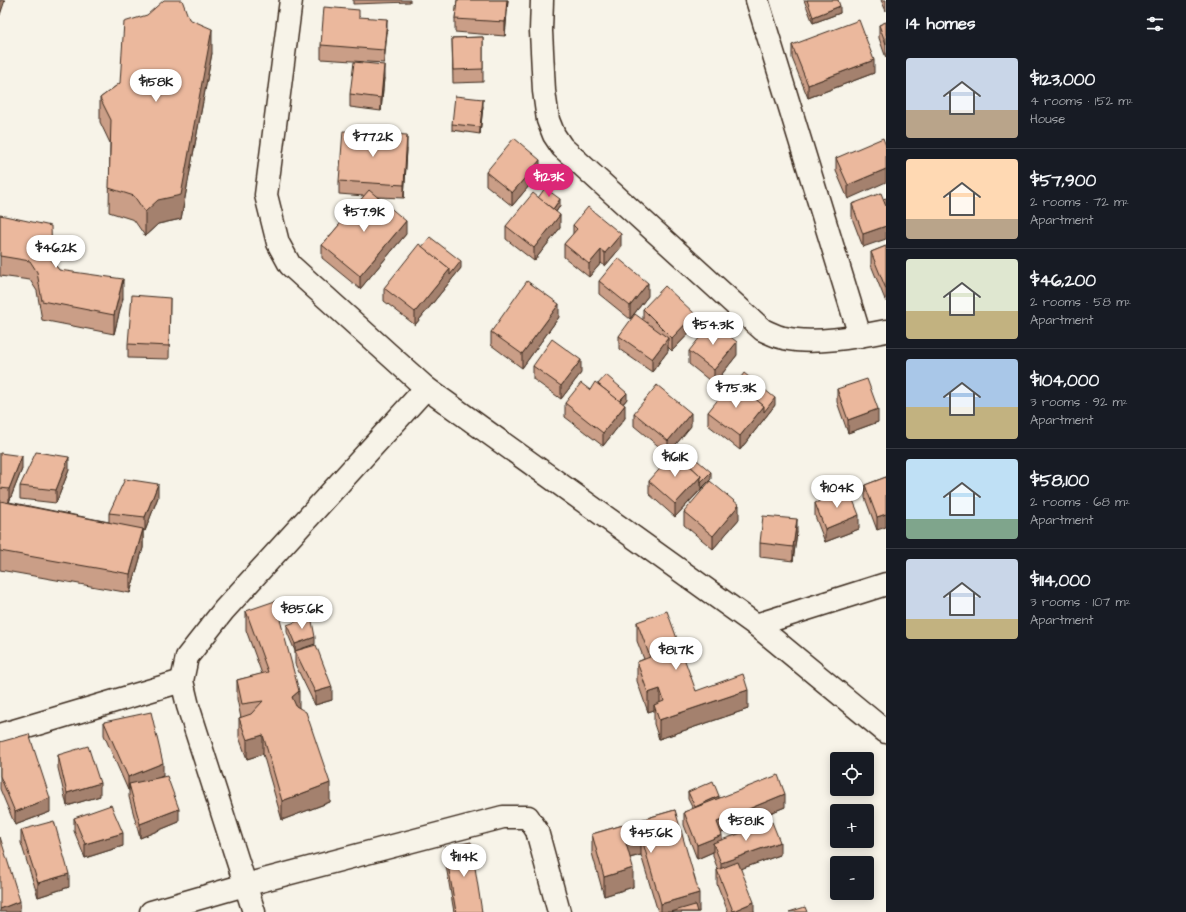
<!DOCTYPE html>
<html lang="en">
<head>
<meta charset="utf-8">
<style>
	body { margin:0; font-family:"Architects Daughter",sans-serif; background:#242831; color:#f1f3f6; height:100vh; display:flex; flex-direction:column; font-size:15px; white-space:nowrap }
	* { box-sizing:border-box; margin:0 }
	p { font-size:13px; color:#9ea1a6 }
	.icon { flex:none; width:22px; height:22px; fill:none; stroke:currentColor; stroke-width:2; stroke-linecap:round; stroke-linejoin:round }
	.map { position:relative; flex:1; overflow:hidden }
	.side { display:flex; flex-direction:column; background:#171b24; width:300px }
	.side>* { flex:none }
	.tools { position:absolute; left:830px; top:752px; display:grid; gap:8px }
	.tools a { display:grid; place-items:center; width:44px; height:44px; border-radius:4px; background:#171b24; box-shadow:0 2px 10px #0003; font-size:20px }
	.price { position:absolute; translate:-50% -34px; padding:0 9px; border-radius:14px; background:#fff; color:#222; font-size:13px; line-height:26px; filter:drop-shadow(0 1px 2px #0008) }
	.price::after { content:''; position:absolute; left:50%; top:24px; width:12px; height:9px; margin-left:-6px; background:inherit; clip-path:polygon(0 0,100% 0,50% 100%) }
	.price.selected { background:#db2777; color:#fff }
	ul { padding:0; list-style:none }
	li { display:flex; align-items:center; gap:12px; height:100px; padding:0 20px }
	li+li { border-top:1px solid #363941 }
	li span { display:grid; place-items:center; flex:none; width:112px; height:80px; border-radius:4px; color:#555 }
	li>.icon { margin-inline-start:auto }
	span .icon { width:48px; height:48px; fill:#fffc; stroke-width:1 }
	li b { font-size:17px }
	h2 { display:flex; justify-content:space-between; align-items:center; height:48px; padding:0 20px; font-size:17px }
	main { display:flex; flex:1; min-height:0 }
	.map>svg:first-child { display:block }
</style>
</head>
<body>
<main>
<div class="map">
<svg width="886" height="912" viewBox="0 0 886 912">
	<rect width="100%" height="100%" fill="#f7f3e8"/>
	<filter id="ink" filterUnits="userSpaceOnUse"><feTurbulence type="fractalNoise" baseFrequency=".025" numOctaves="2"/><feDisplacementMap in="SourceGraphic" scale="8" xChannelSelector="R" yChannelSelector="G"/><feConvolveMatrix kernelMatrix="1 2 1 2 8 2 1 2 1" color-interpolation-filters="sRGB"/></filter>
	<g filter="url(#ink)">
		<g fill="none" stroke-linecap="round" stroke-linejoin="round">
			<defs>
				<g id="minor">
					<polyline points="291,0 266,195 278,243 290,265 426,388 756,625 886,584"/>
					<path d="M542,0L541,31L544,91L548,120L554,135L562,147L763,330C770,333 777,337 784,338C813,345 856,337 886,331"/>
					<polyline points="757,0 860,336"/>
					<polyline points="756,625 886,732"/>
					<polyline points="0,735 182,681"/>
					<polyline points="151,912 245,885 503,817 528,817 537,831 559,912"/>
					<polyline points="254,912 188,706 182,681 187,657 224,610 426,388"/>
				</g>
			</defs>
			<use href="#minor" stroke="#3b2a1e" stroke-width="25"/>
			<use href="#minor" stroke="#f7f3e8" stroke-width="22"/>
		</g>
		<g fill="#ca9e87" stroke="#3b2a1e">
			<polygon points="353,0 410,0 410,2 353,4"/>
			<polygon points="457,0 508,0 505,36 455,32 455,19"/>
			<polygon points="804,0 838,0 840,13 813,23"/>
			<polygon points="881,0 886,0 886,11"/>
			<polygon points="359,17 387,32 384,63 321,59 321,45"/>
			<polygon points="189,19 212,53 181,219 158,224 145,236 134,220 109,212 110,143 100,122 100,98 120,83"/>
			<polygon points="886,22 886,58 879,38 879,25"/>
			<polygon points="483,37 483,82 453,83 452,38"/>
			<polygon points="792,45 874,73 808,98 792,58"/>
			<polygon points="384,78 381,111 350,107 350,94"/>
			<polygon points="483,106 480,134 452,130 452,124"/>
			<polygon points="886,146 848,199 836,171 836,158"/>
			<polygon points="407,149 404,198 377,197 406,234 360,289 322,258 322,245 364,196 339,194 339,181"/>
			<polygon points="486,172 540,173 512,206 486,185"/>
			<polygon points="538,198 560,206 556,212 560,228 534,261 506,239 506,226"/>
			<polygon points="883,199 863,247 852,218 852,204"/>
			<polygon points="0,215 52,261 59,270 123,298 114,334 42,320 37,291 30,280 0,276"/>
			<polygon points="573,225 621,247 605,266 601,263 589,277 564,257 564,244 573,234"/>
			<polygon points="886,246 886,302 871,265 871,252"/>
			<polygon points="422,247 461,268 415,325 384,301 384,288"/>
			<polygon points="599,281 648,296 630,319 599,294"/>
			<polygon points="170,298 169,359 128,358 128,344"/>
			<polygon points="643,309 695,327 672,351 668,347 668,351 652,372 619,349 619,336 643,319"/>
			<polygon points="559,317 522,368 491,345 491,332"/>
			<polygon points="689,351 737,355 714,384 689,364"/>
			<polygon points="533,366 581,373 561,399 533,379"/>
			<polygon points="598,384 627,399 623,404 625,418 603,446 565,417 565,403 590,390"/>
			<polygon points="736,384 775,405 740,450 708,425 708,412"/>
			<polygon points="837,389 878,422 848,433 837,402"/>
			<polygon points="634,413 691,426 668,454 634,426"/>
			<polygon points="0,453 22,469 9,502 109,522 109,513 158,497 145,531 143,530 143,548 130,593 0,570"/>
			<polygon points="678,455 711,479 675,517 649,494 649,481"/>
			<polygon points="69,470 56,503 20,499 20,486"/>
			<polygon points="886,477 877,530 865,498 865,485"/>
			<polygon points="815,503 859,529 825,542 815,516"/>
			<polygon points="684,512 739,519 713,549 684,525"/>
			<polygon points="797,532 793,561 760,557 760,543"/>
			<polygon points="246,611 299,708 330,802 282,820 263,754 247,759 239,737 239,718 241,718 237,699 237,680 262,674 246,630"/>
			<polygon points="637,622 696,691 748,709 659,739 654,724 654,710 648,712 637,681 637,662 644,659 637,641"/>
			<polygon points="287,625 315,644 297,650 332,700 315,705 295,664 295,651 287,632"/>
			<polygon points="104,722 163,776 158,778 179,822 140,838 129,797 129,790 128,790 104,735"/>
			<polygon points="0,742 50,812 15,825 0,789"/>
			<polygon points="58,755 100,796 67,806 58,768"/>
			<polygon points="688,792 719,798 785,807 721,833 722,840 780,855 740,869 754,912 728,912 717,884 717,870 718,870 713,856 713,852 697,859 684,825 684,812 693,809 688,799"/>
			<polygon points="675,810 699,912 658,912 641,855 630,858 633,887 604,896 592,853 592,834"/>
			<polygon points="74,818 123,846 85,858 74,831"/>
			<polygon points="21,830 69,887 38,897 21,843"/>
			<polygon points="445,847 482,912 454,912 445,860"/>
		</g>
		<g fill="#a4816e" stroke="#3b2a1e">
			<polygon points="0,0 5,0 0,15"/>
			<polygon points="507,0 508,0 505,36 505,22"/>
			<polygon points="840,6 840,13 813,23 813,17"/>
			<polygon points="387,19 387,32 384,63 384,50"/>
			<polygon points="212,29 212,53 181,219 158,224 145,236 145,212"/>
			<polygon points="874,60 874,73 808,98 808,85"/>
			<polygon points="384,65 384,78 381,111 381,98"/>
			<polygon points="483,99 483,106 480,134 480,127"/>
			<polygon points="407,135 407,149 404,198 404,185"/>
			<polygon points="540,160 540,173 512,206 512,193"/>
			<polygon points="886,169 886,182 848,199 848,185"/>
			<polygon points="560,199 560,206 552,217 552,211"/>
			<polygon points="560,215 560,228 534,261 534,248"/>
			<polygon points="406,221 406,234 360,289 360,276"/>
			<polygon points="886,226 886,239 863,247 863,234"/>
			<polygon points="621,234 621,247 605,266 605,253"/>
			<polygon points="601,250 601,263 589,277 589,264"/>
			<polygon points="461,261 461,268 415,325 415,312 450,269"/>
			<polygon points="123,279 123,298 114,334 114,315"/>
			<polygon points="648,283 648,296 630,319 630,306"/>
			<polygon points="559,304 559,317 522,368 522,354"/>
			<polygon points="695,314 695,327 672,351 672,338"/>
			<polygon points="668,338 668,351 652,372 652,359"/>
			<polygon points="737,342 737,355 714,384 714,370"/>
			<polygon points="581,360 581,373 561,399 561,386"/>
			<polygon points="627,393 627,399 618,409 618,403"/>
			<polygon points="775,398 775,405 740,450 740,436 764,406"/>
			<polygon points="625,405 625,418 603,446 603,433"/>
			<polygon points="878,409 878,422 848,433 848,420"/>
			<polygon points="691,413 691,426 668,454 668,441"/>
			<polygon points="22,456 22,469 9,502 9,489"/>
			<polygon points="69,457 69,470 56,503 56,490"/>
			<polygon points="711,472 711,479 701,489 701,482"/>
			<polygon points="701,476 701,489 675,517 675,504"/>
			<polygon points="158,484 158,497 145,531 145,517"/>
			<polygon points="739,505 739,519 713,549 713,536"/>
			<polygon points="886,514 886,527 877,530 877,517"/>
			<polygon points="859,515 859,529 825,542 825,529"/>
			<polygon points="797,519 797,532 793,561 793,547"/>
			<polygon points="143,529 143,548 130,593 130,574"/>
			<polygon points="315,637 315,644 295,651 295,644"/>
			<polygon points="332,687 332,700 315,705 315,692"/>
			<polygon points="660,689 660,708 654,705 654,710 648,712 648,693"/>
			<polygon points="748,690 748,709 659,739 659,720"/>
			<polygon points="299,691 299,710 292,716 292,697"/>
			<polygon points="263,735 263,754 247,759 247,740"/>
			<polygon points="163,763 163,776 130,789 129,784 129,790 128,790 128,777"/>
			<polygon points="100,783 100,796 67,806 67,793"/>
			<polygon points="330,783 330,802 282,820 282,801"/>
			<polygon points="785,794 785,807 717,835 717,822"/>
			<polygon points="719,796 719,803 695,814 695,807"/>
			<polygon points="50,798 50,812 15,825 15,812"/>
			<polygon points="179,809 179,822 140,838 140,824"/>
			<polygon points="123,833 123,846 85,858 85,844"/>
			<polygon points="722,835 722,848 713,843 713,852 697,859 697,845"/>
			<polygon points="641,836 641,855 625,859 625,840"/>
			<polygon points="780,842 780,855 721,876 721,863"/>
			<polygon points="633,868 633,887 604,896 604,877"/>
			<polygon points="69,874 69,887 38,897 38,883"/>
			<polygon points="699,893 699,912 661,912 661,904"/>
			<polygon points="20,901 20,912 0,912 0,909"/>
			<polygon points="754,902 754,912 733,912 733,911"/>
		</g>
		<g fill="#ebb89d" stroke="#3b2a1e">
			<polygon points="164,0 182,0 189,19 212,29 181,195 158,200 145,212 134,196 109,188 111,120 100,98 120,83 124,22 147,15"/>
			<polygon points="457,0 507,0 505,22 455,19"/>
			<polygon points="807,0 838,0 840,6 813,17"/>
			<polygon points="324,7 359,10 359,17 387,19 384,50 321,45"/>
			<polygon points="859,20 874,60 808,85 792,45"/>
			<polygon points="886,22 886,44 879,25"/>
			<polygon points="483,37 483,69 453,70 452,38"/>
			<polygon points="354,62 384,65 381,98 350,94"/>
			<polygon points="455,96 483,99 480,127 452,124"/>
			<polygon points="343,131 407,135 404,185 339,181"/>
			<polygon points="514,138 540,160 512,193 486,172"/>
			<polygon points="883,138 886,146 886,169 848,185 836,158"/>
			<polygon points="545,188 560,199 553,209 538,198"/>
			<polygon points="369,190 406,221 360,276 322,245"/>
			<polygon points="533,193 560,215 534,248 506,226"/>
			<polygon points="881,193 886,206 886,226 863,234 852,204"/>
			<polygon points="886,198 886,206 883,199"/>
			<polygon points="588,207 621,234 605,253 601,250 589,264 564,244 577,229 573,225"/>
			<polygon points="0,215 51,226 52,261 59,270 123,279 114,315 42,301 37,272 30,261 0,256"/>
			<polygon points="430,237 461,261 450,275 450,269 422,247"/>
			<polygon points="419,244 450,269 415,312 384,288"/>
			<polygon points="886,246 886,289 871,252"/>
			<polygon points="618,258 648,283 630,306 599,281"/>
			<polygon points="527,281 559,304 522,354 491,332"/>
			<polygon points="665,286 695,314 672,338 643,309"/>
			<polygon points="132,295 170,298 169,346 128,344"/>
			<polygon points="635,314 668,338 652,359 619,336"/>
			<polygon points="712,322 737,342 714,370 689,351"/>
			<polygon points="552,339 581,360 561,386 533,366"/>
			<polygon points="744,373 775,398 764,412 764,406 736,384"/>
			<polygon points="606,375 627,393 619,401 598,384"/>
			<polygon points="867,379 878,409 848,420 837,389"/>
			<polygon points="733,381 764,406 740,436 708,412"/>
			<polygon points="595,382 625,405 603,433 565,403 581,383 590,390"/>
			<polygon points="657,385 691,413 668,441 634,413"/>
			<polygon points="684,449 711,472 701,482 701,476 678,455"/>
			<polygon points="36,452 69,457 56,490 20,486"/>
			<polygon points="675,452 701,476 675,504 649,481"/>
			<polygon points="0,453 22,456 9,489 0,488"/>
			<polygon points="886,477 886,514 877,517 865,485"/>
			<polygon points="125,479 158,484 145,517 109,513"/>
			<polygon points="710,481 739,505 713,536 684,512"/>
			<polygon points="849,490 859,515 825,529 815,503"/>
			<polygon points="0,501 143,529 130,574 0,551"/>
			<polygon points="763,516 797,519 793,547 760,543"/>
			<polygon points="275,601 299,691 292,697 296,706 306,712 330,783 282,801 263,735 247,740 239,718 251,714 263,701 242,704 237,680 268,672 246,611"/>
			<polygon points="667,611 696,691 743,674 748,690 659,720 654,705 664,701 660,689 648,693 637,662 650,657 637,622"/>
			<polygon points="311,616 315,637 295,644 287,625"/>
			<polygon points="316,645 332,687 315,692 295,651"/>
			<polygon points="151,712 163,763 128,777 104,722"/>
			<polygon points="29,734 50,798 15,812 0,776 0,742"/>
			<polygon points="88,746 100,783 67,793 58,755"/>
			<polygon points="778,775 785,794 717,822 722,835 697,845 684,812"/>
			<polygon points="167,776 179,809 140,824 129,784"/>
			<polygon points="713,781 719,796 695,807 688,792"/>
			<polygon points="111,805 123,833 85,844 74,818"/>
			<polygon points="675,810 699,893 661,904 641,836 625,840 633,868 604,877 592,834"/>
			<polygon points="54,821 69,874 38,883 21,830"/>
			<polygon points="772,822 780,842 721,863 713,843"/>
			<polygon points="0,837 20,901 0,909"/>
			<polygon points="471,842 482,912 456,912 445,847"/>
			<polygon points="738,862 754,902 733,911 717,870"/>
			<polygon points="695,905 697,912 671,912"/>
			<polygon points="805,907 807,912 789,912"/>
		</g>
	</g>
</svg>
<div class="tools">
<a><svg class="icon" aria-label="locate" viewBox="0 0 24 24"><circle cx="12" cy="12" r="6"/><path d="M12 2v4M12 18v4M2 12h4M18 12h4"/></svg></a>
<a>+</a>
<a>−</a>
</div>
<b class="price" style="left:156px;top:103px">$158K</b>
<b class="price" style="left:373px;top:158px">$77.2K</b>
<b class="price selected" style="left:549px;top:198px">$123K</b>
<b class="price" style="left:364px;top:233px">$57.9K</b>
<b class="price" style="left:56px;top:269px">$46.2K</b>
<b class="price" style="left:713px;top:346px">$54.3K</b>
<b class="price" style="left:736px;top:409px">$75.3K</b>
<b class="price" style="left:675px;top:478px">$161K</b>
<b class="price" style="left:837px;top:509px">$104K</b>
<b class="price" style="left:302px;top:630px">$85.6K</b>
<b class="price" style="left:676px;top:671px">$81.7K</b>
<b class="price" style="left:746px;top:842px">$58.1K</b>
<b class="price" style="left:651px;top:854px">$45.6K</b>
<b class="price" style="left:464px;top:878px">$114K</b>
</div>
<section class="side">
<h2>14 homes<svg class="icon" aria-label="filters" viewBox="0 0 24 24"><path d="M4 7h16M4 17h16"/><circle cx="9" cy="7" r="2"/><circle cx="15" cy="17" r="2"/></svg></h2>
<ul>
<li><span style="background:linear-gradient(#c9d6e8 65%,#b9a48a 0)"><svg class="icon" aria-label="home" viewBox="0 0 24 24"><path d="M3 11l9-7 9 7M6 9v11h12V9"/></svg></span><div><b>$123,000</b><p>4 rooms · 152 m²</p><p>House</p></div></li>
<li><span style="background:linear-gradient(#ffd9b3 75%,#b9a48a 0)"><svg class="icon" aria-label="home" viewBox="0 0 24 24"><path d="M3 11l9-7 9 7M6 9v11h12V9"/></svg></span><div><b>$57,900</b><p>2 rooms · 72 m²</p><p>Apartment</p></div></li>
<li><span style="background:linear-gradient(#dfe7d0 65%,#c2b280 0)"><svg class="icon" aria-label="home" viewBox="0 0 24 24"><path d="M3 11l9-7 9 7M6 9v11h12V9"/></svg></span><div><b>$46,200</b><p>2 rooms · 58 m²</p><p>Apartment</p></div></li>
<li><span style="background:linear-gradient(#a9c7e8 60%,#c2b280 0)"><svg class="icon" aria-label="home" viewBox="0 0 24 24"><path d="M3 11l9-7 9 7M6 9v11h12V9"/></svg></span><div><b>$104,000</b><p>3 rooms · 92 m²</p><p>Apartment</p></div></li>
<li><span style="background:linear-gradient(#bfe0f5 75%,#7fa58c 0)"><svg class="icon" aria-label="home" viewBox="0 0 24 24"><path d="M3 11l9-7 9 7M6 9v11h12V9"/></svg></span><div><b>$58,100</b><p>2 rooms · 68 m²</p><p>Apartment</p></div></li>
<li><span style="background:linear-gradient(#c9d6e8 75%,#c2b280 0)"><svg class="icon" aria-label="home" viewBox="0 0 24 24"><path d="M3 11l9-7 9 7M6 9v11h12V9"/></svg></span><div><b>$114,000</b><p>3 rooms · 107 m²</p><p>Apartment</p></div></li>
</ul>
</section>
</main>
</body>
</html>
